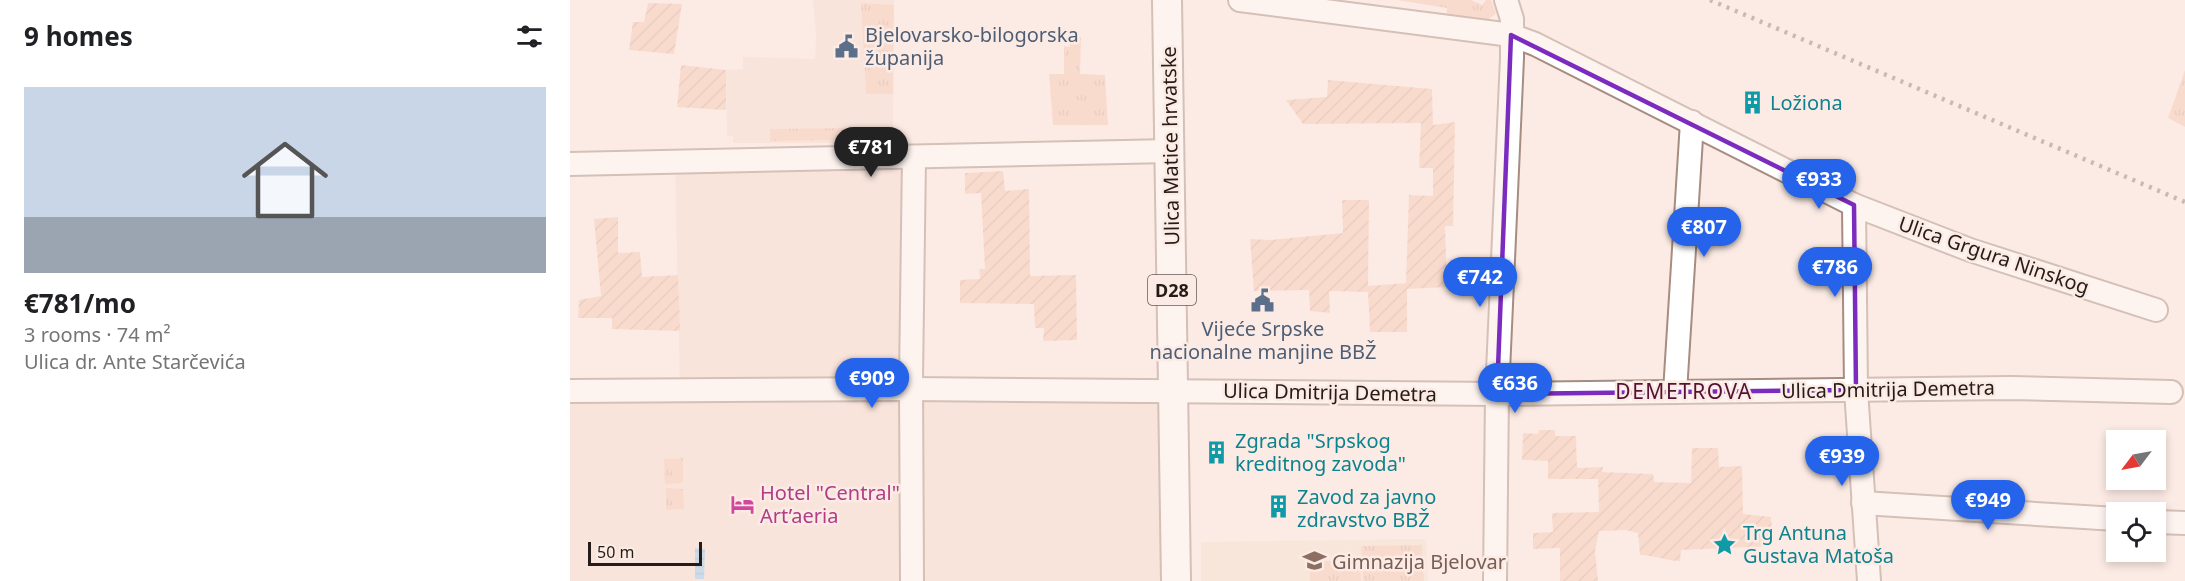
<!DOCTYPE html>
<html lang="en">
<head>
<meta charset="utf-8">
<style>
	body { margin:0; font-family:"Noto Sans",sans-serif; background:#f2f2f2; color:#202124; height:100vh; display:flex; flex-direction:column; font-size:22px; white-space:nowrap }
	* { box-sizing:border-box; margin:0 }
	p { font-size:20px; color:#757577 }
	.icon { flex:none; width:33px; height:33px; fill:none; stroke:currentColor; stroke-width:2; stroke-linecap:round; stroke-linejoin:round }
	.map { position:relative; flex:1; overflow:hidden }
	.drawer { display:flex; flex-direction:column; background:#fff; width:570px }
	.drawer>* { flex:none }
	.needle { width:39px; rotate:238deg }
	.buttons { position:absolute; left:1536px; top:430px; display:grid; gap:12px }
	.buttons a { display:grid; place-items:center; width:60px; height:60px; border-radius:0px; background:#fff; box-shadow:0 3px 9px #0003; font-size:30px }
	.scale { position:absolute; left:18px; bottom:15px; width:114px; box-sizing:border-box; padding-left:6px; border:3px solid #261c17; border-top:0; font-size:16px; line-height:21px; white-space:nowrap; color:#261c17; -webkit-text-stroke:4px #fcebe4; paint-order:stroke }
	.price { position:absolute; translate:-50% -51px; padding:0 14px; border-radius:21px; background:#2563eb; color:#fff; font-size:20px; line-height:39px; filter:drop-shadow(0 2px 3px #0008) }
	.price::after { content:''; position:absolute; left:50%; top:36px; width:18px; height:14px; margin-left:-9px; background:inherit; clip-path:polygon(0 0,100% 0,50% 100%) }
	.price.selected { background:#222; color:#fff }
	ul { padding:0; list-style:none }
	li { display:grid; align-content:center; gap:12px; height:318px; padding:0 24px }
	li span { display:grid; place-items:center; height:186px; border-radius:0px; color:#555 }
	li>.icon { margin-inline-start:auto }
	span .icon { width:108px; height:108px; fill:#fffc; stroke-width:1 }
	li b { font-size:26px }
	h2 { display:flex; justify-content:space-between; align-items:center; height:72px; padding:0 24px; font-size:26px }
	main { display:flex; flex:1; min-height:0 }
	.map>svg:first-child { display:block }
</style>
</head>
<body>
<main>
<section class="drawer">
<h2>9 homes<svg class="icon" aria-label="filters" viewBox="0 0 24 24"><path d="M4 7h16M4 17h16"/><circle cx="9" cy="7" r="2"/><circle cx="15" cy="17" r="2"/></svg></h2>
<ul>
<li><span style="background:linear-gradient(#c9d6e8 70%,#9aa5b1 0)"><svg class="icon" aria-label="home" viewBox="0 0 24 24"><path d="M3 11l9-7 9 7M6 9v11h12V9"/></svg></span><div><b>€781/mo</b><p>3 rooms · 74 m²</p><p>Ulica dr. Ante Starčevića</p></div></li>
</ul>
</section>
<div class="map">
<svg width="1615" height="581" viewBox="0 0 1615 581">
	<defs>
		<pattern id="grass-tufts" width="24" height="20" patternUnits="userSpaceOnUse" patternTransform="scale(1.5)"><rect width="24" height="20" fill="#f7c8b3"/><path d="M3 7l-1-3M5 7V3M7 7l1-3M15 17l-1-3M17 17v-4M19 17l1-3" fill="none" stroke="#d4ab99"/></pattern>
		<pattern id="garden-furrows" width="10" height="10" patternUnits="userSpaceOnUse" patternTransform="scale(1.5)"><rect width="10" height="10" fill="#f7c8b3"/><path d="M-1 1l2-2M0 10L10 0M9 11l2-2" fill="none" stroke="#d4ab99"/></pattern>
		<pattern id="water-rules" width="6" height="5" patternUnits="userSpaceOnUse" patternTransform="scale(1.5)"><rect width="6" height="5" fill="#92c8f4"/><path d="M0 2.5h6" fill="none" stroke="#7eabd0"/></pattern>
	</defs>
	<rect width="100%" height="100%" fill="#fcebe4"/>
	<g fill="#f3dcd0">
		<polygon points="243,0 324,0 323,143 163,143 163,136 157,136 156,70 173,69 173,57 245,59 246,35"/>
		<polygon points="344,157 341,389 604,391 606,581 0,581 0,391 110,391 105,160"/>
	</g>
	<polygon fill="#f5e1d1" points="856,539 858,581 631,581 631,542"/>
	<g fill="url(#grass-tufts)">
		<polygon points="827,0 901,0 912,5 916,0 921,0 926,14 914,22 898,18 895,27 876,22 877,8"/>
		<polygon points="291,3 324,5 323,94 296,94"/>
		<polygon points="498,37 511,37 510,74 535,75 538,125 483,125 479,74 494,74 494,46 500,47"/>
		<polygon points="1615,70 1615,127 1598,118"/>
		<polygon points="275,128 275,140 200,141 200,129"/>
		<polygon points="304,128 322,128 322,141 294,141 294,139 308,138 308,130 304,130"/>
		<polygon points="113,458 113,483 95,484 94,459"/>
		<polygon points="96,488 113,489 114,509 96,510"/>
		<polygon points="852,545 854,581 793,581 791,546"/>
		<polygon points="790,559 791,581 740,581 739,562"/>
	</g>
	<g fill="url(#garden-furrows)">
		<polygon points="78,3 112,4 104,54 59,50 63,22 74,22"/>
		<polygon points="111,65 156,70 156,110 107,107"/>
		<polygon points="758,80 862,89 863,125 885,122 883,226 875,226 877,287 837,289 837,332 800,332 798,292 759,291 760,313 740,311 739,290 684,291 680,239 700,240 773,233 772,200 799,200 798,286 836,283 839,195 863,196 863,168 849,168 851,123 733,124 716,100 757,97"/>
		<polygon points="433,171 435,191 459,189 460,276 506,275 507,340 473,341 474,328 465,328 464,304 390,303 390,280 410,279 409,269 415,269 411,193 395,194 395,173"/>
		<polygon points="48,217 48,253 70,252 72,277 108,275 110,331 42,329 42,318 8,318 9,300 31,296 24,219"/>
		<path d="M969,430H985V436H1006L1007,468L1033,467L1032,472L1083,474L1084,482L1121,483L1122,448H1148L1149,467L1172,466L1173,514L1201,517L1203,546L1111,550L1110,561C1096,561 1084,555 1070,555L1068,533L1055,530L1029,531L1025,551L1028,581H990V548L963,549V533L983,532L982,513L1029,512L1028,479H978V461L952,460L953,433L968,434Z"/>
	</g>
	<polygon fill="url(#water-rules)" points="125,548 135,549 134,579 125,579"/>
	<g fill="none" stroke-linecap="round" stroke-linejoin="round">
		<defs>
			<g id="minor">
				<polyline points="670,0 941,35 965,44 1284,205 1400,250 1586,310"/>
				<polyline points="0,164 600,151"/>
				<polyline points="1284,205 1286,390 1299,581"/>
				<polyline points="0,391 341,389 927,394 1440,388 1601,392"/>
				<polyline points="1105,392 1122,122"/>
				<polyline points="1293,503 1546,519"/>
				<polyline points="1586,522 1615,523"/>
				<polyline points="342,581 341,380 344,157"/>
				<polyline points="925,581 927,394 942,58 942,19 936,0"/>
			</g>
			<polyline id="major" points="597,0 606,581"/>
		</defs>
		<use href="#minor" stroke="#a68c81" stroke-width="26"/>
		<use href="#major" stroke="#a68c81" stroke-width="32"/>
		<use href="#minor" stroke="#fff" stroke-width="22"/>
		<use href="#major" stroke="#fff" stroke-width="28"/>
		<polyline stroke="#8a7c76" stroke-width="4.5" stroke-dasharray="3 6" stroke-linecap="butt" points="1140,0 1615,202"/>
	</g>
	<path d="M0 0H1615V581H0ZM941,35L1284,205L1286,390L927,394Z" fill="#fcebe4" fill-opacity=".55" fill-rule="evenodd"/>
	<path fill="none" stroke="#7b2cbf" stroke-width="4.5" stroke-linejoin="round" d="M941,35L1284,205L1286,390L927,394Z"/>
	<defs>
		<symbol id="civic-bare" viewBox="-9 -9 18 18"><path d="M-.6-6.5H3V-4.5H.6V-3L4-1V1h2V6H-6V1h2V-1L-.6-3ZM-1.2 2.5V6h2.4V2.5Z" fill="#5c6f8a" stroke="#fcebe4" stroke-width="2.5" paint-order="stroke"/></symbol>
		<symbol id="building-bare" viewBox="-9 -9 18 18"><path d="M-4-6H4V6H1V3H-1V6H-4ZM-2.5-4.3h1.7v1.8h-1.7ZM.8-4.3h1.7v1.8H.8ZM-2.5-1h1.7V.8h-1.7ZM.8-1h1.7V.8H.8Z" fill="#0f9aa8" stroke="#fcebe4" stroke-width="2.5" paint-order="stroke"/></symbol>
		<symbol id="hotel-bare" viewBox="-9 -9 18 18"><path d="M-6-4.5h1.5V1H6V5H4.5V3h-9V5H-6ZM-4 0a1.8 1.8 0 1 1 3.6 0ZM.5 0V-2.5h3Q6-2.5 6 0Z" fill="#d1479c" stroke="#fcebe4" stroke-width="2.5" paint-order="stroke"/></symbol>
		<symbol id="sight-bare" viewBox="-9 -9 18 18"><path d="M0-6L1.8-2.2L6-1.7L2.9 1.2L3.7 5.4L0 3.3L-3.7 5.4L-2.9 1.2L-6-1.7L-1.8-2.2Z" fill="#0f9aa8" stroke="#fcebe4" stroke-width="2.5" paint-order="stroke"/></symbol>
		<symbol id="school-bare" viewBox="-9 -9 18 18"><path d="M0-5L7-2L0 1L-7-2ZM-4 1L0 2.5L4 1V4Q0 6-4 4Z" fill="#8d6e63" stroke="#fcebe4" stroke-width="2.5" paint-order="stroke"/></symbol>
	</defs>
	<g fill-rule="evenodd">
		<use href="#civic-bare" x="260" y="30" width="33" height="33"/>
		<use href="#building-bare" x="1166" y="86" width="33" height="33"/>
		<use href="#civic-bare" x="676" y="284" width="33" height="33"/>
		<use href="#building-bare" x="630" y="436" width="33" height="33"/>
		<use href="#hotel-bare" x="156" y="488" width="33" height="33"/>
		<use href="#building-bare" x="692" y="490" width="33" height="33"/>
		<use href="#sight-bare" x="1138" y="528" width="33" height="33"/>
		<use href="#school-bare" x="728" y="544" width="33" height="33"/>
	</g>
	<g text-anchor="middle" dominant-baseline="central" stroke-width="5" stroke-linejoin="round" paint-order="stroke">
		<rect fill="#fcebe4" stroke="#665a54" stroke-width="1.5" x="578" y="275" width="48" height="30" rx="4.5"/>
		<g font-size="18" font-weight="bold" fill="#261c17">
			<text x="602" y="290">D28</text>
		</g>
		<g font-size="20" fill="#4e5e75" stroke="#fcebe4" text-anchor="start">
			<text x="295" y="34">Bjelovarsko-bilogorska<tspan x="295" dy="23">županija</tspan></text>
			<text x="693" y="328" text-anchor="middle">Vijeće Srpske<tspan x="693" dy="23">nacionalne manjine BBŽ</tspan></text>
		</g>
		<g font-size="20" fill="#0d838f" stroke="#fcebe4" text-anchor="start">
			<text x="1200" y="102">Ložiona</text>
			<text x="665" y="440">Zgrada "Srpskog<tspan x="665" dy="23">kreditnog zavoda"</tspan></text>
			<text x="727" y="496">Zavod za javno<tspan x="727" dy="23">zdravstvo BBŽ</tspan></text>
			<text x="1173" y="532">Trg Antuna<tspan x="1173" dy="23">Gustava Matoša</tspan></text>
		</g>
		<g font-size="20" fill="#261c17" stroke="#fcebe4">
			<text transform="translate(600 146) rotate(-91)">Ulica Matice hrvatske</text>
			<text transform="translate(1424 255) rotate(19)">Ulica Grgura Ninskog</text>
			<text transform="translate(1318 389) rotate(-1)">Ulica Dmitrija Demetra</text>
			<text transform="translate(760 392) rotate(1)">Ulica Dmitrija Demetra</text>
		</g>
		<g font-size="20" fill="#b23c85" stroke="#fcebe4" text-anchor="start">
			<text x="190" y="492">Hotel "Central"<tspan x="190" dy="23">Art’aeria</tspan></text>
		</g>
		<g font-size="20" fill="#785e54" stroke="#fcebe4" text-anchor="start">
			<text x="762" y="561">Gimnazija Bjelovar</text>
		</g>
		<g font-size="21" letter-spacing="1.5" fill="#541332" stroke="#fcebe4">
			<text x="1114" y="391">DEMETROVA</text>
		</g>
	</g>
</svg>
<div class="buttons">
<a><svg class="needle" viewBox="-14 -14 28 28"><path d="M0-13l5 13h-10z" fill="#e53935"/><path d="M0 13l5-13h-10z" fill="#757577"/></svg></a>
<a><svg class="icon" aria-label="locate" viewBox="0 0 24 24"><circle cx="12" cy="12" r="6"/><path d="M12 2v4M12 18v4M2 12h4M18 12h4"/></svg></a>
</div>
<div class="scale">50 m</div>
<b class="price selected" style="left:301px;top:178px">€781</b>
<b class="price" style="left:1249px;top:210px">€933</b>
<b class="price" style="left:1134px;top:258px">€807</b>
<b class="price" style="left:1265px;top:298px">€786</b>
<b class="price" style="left:910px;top:308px">€742</b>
<b class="price" style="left:302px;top:409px">€909</b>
<b class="price" style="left:945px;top:414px">€636</b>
<b class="price" style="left:1272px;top:487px">€939</b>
<b class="price" style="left:1418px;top:531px">€949</b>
</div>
</main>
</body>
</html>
